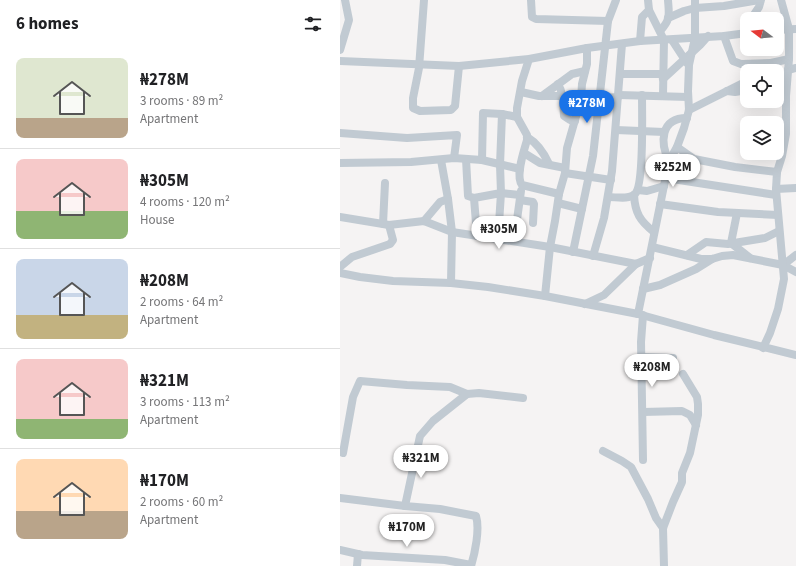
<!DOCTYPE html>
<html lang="en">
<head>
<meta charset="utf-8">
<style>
	body { margin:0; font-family:"Source Sans 3",sans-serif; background:#f2f2f2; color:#202124; height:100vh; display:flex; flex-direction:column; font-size:15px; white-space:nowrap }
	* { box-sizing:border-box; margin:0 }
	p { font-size:13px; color:#757577 }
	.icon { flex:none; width:22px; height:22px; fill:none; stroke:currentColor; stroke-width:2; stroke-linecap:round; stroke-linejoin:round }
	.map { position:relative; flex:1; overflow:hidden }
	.panel { display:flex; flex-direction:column; background:#fff; width:340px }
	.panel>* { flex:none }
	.needle { width:26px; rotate:286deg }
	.buttons { position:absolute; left:400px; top:12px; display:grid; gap:8px }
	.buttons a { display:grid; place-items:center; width:44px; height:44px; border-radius:8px; background:#fff; box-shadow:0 4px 16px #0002; font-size:20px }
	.price { position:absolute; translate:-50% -34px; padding:0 9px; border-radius:14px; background:#fff; color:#222; font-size:13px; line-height:26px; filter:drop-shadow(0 1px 2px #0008) }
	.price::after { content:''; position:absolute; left:50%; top:24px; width:12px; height:9px; margin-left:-6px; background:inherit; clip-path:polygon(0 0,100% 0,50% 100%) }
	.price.selected { background:#1a73e8; color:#fff }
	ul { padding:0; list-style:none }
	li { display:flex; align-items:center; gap:12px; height:100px; padding:0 16px }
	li+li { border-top:1px solid #e0e0e0 }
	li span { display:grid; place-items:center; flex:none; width:112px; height:80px; border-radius:8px; color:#555 }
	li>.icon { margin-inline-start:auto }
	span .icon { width:48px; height:48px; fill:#fffc; stroke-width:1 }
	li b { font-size:17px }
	h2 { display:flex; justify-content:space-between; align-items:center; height:48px; padding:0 16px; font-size:17px }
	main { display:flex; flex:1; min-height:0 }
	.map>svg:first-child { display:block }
</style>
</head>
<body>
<main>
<section class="panel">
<h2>6 homes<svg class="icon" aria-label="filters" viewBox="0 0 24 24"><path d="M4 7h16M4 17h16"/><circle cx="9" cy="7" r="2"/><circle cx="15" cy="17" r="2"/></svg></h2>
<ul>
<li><span style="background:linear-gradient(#dfe7d0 75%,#b9a48a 0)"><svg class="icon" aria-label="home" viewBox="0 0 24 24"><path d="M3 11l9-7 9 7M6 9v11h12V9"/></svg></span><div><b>₦278M</b><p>3 rooms · 89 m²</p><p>Apartment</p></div></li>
<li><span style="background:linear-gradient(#f6c9c9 65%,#8fb573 0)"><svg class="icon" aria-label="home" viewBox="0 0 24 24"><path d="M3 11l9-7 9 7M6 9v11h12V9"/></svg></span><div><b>₦305M</b><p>4 rooms · 120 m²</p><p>House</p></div></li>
<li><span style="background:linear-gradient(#c9d6e8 70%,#c2b280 0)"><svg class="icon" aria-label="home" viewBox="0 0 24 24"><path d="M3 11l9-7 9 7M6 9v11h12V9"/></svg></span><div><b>₦208M</b><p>2 rooms · 64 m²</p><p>Apartment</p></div></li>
<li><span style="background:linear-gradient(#f6c9c9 75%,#8fb573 0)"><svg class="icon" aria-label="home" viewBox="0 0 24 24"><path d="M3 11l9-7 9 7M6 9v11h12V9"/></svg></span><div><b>₦321M</b><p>3 rooms · 113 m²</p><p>Apartment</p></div></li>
<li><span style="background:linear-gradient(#ffd9b3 65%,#b9a48a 0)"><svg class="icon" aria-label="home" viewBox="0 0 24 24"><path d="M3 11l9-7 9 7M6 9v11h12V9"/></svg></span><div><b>₦170M</b><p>2 rooms · 60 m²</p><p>Apartment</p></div></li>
</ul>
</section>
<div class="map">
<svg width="456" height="566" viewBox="0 0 456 566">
	<rect width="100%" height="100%" fill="#f5f3f3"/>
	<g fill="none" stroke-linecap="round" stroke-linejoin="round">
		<g stroke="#c1cad2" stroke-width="8">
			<polyline points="84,0 79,68 73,98 73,108 80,111 111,110 115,106 119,66"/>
			<polyline points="191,0 192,17 196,19 268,21"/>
			<polyline points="309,10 324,40 323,95"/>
			<polyline points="328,18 344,11 355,8 384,6 419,0"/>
			<polyline points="411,19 419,7 421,0"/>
			<polyline points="437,30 456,29"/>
			<path d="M320,31C331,19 329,15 328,0"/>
			<polyline points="384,36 393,61 401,64 431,63"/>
			<polyline points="332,40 347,63"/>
			<polyline points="300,41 302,17 309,10 308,0"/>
			<polyline points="0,50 9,20 5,0"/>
			<path d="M189,59L182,81L177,108V117L187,135V140C184,151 175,176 182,185L219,194"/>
			<polyline points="0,61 119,66 189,59 247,48 300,41 384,36 407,33"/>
			<polyline points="448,70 456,68"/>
			<polyline points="421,71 431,63 449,59 449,29 441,0"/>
			<polyline points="280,74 323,74"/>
			<polyline points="323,79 360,45 368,36"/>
			<path d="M218,84C224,94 223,104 224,116L230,120L235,121"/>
			<polyline points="437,84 447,82"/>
			<polyline points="387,91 395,92 407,90"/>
			<polyline points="181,92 199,96 229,96 241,99"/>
			<polyline points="279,95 348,97"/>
			<polyline points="202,96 232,74 245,71"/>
			<polyline points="261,98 278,97"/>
			<polyline points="349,110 407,81"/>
			<polyline points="276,130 324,132"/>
			<polyline points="0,133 67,138 117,135 114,158"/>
			<path d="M187,137C197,143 204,153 209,164"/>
			<polyline points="337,147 354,159 395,167 437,172"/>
			<polyline points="184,153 200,163 225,168"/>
			<polyline points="126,159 128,196 134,198"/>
			<polyline points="101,160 108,199 112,232 111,283"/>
			<polyline points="142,160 143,113 162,114"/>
			<path d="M329,161C320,143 320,118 347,118"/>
			<polyline points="0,163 71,162 114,158 142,160 180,169"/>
			<polyline points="225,173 271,180"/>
			<polyline points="326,178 436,195"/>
			<polyline points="436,189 456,188"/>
			<polyline points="298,190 307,191 324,186"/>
			<path d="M294,195C295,213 300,221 314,232"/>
			<path d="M268,197C277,197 288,200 295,194C304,185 302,112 302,95"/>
			<polyline points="180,200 193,202 194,204 193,223"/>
			<polyline points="218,203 242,209"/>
			<polyline points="320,204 378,212 438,215"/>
			<polyline points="397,213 391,243 410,258"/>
			<polyline points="0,217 49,225 84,221 112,232 210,247 296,264 310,258"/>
			<polyline points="84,221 100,202 108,199"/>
			<polyline points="43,224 45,183"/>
			<polyline points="137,236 134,198 161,193 160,165 162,114 177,117"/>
			<polyline points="158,239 161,193 180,195"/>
			<polyline points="174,241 181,191"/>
			<polyline points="312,247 361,259 372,259 382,256 393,255 443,265 456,255"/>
			<polyline points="233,252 253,156 268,21 276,0"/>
			<polyline points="347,255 366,242 388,244 425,238 439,231"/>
			<polyline points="253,256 264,218 272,171 282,44"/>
			<polyline points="443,265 456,272"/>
			<polyline points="0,267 12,257 50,244 53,240 49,225"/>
			<polyline points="0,273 20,277 53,281 111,283 148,287 205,296 298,314 374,335 456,355"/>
			<polyline points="303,289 320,285 356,269 372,259"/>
			<polyline points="205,296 210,247 215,221 219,194 225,173 227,148 241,99 242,84 247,64 247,48"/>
			<polyline points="245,304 264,295 296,264"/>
			<polyline points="298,314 329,161 337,147 344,128 349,110 348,91 349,65 355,38 355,0"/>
			<polyline points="423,348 430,333 438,309 444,279 436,189 437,172 442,156 446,134 446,96 449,59"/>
			<polyline points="301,357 333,358"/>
			<polyline points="303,412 342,411 350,415 356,425"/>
			<polyline points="263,451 282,461 291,467 308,499 316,518 323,528"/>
			<polyline points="3,453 13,397 20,381 67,385 110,387 127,394"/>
			<polyline points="303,460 301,342 303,315"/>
			<polyline points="0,498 65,506"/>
			<polyline points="0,550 22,555 105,560 131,565"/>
			<polyline points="17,566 18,554"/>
			<path d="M131,566C135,553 140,529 136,516L100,509L65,506L80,436L93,421L127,394L139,393L183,398"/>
			<polyline points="324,566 323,528 333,502 342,482 342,473 350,453 358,415 358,404 357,397 343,374"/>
		</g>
	</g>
</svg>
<div class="buttons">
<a><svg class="needle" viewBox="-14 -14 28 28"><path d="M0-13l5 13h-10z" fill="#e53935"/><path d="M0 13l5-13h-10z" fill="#757577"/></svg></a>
<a><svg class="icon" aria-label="locate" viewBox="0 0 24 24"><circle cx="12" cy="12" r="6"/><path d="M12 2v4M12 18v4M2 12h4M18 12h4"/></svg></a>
<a><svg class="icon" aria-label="layers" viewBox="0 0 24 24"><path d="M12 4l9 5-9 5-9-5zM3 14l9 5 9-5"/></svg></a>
</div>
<b class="price selected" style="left:247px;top:124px">₦278M</b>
<b class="price" style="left:333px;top:188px">₦252M</b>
<b class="price" style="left:159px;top:250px">₦305M</b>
<b class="price" style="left:312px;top:388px">₦208M</b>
<b class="price" style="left:81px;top:479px">₦321M</b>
<b class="price" style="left:67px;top:548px">₦170M</b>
</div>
</main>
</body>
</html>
